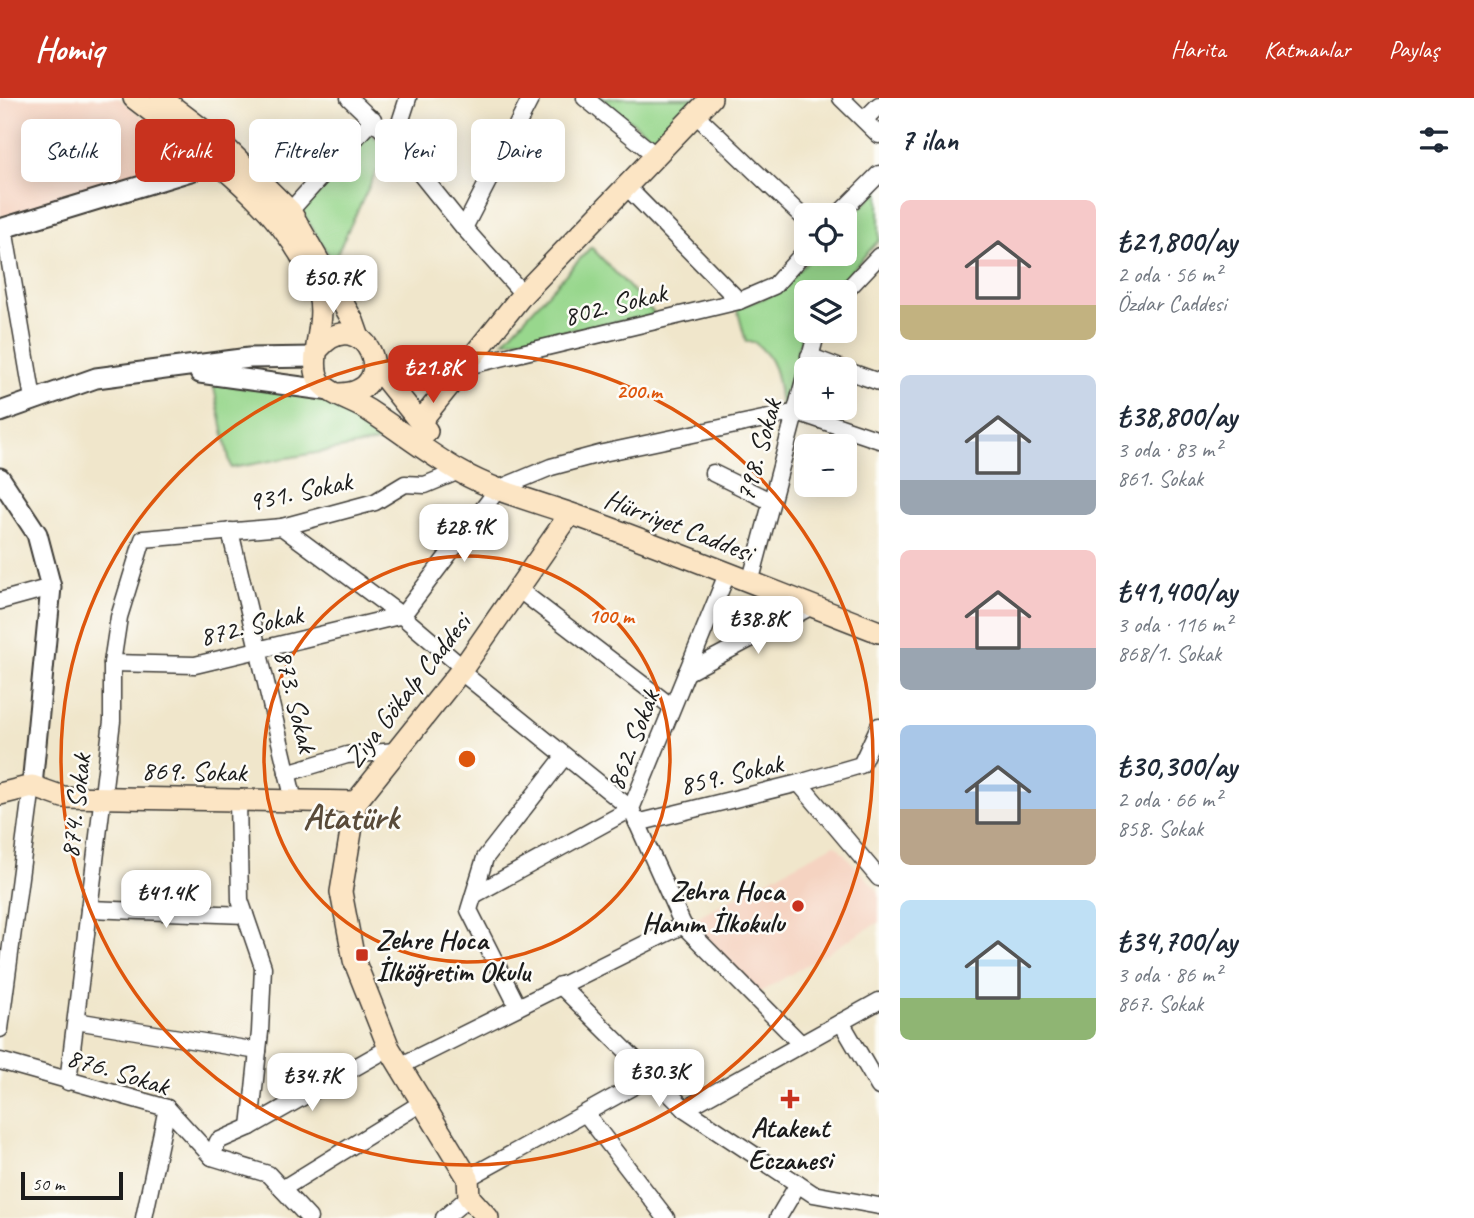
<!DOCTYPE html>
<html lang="tr">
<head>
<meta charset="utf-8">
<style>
	body { margin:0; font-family:Caveat,sans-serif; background:#f2f2f3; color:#1f2937; height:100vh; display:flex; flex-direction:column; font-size:26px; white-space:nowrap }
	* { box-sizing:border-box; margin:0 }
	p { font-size:23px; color:#747a83 }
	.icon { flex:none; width:38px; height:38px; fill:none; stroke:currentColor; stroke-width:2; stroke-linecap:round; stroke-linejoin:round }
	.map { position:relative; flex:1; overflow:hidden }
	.drawer { display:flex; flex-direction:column; background:#fff; width:595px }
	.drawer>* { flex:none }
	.banner { position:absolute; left:21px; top:21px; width:665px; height:63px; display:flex; gap:14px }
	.fabs { position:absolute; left:794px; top:105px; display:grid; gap:14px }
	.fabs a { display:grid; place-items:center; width:63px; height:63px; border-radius:10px; background:#fff; box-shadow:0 4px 18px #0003; font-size:35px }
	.scale { position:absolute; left:21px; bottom:18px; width:102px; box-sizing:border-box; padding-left:7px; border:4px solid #1c1c1c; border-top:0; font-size:19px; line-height:24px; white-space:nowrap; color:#1c1c1c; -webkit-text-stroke:5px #fdfcf7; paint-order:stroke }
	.price { position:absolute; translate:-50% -60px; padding:0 16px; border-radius:14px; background:#fff; color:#222; font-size:23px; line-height:46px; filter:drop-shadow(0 2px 4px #0008) }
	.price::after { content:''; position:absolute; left:50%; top:42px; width:21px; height:16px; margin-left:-10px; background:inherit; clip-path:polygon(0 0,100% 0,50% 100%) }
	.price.selected { background:#c8321e; color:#fff }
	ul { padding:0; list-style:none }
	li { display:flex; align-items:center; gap:21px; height:175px; padding:0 21px }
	li span { display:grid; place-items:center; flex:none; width:196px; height:140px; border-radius:10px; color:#555 }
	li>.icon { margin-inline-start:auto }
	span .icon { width:84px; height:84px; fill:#fffc; stroke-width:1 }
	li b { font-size:30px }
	h2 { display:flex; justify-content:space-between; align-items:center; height:84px; padding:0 21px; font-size:30px }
	.chip { padding:0 24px; border-radius:10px; background:#fff; box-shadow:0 4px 18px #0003; font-size:24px; line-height:63px }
	.chip.selected { background:#c8321e; color:#fff }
	header { display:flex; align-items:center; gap:42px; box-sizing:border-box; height:98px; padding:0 35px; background:#c8321e; color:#fff }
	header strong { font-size:33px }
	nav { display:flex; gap:38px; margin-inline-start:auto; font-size:24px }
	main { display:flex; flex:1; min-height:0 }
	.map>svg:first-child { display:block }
</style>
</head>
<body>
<header>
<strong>Homiq</strong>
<nav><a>Harita</a><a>Katmanlar</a><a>Paylaş</a></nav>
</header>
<main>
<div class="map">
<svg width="879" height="1120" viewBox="0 0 879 1120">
	<rect width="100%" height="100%" fill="#fdfcf7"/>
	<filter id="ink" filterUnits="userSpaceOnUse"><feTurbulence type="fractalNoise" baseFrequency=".0143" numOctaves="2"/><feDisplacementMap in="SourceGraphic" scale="14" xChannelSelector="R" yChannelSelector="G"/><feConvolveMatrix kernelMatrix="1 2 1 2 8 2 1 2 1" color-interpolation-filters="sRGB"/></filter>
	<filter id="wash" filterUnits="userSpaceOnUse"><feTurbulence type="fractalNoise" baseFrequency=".00686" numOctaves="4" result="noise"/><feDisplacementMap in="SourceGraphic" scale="28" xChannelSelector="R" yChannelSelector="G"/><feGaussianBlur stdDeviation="1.57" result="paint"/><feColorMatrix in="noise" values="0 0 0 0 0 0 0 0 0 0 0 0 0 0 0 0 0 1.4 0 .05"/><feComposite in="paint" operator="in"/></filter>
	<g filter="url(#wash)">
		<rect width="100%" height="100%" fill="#f0e6cb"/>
		<g fill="#f5d3c1">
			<polygon points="0,0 119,0 179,50 178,61 0,120"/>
			<polygon points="835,746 879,794 879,824 757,896 691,822"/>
		</g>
		<g fill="#98d78d" stroke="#5a7a54" stroke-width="2">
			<polygon points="600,0 695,0 661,37 652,39"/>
			<polygon points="370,34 394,61 376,74 333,164 301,112 336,78"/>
			<path d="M879,91V142L832,194H807V229L798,250L793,305L781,308C778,281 777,261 754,244H746L737,210L772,197L816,156H845V126Z"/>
			<polygon points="591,149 656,217 503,244"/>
			<polygon points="213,285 334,302 363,318 389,342 231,370"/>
		</g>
	</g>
	<g filter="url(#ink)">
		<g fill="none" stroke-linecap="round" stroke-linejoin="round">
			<defs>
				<g id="minor">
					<polyline points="349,0 394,43 464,130 523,196"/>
					<polyline points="585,0 655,57"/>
					<polyline points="841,0 879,37"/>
					<polyline points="695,16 807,123"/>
					<polyline points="864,22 879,7"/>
					<polyline points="394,43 408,0"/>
					<polyline points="626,88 739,203"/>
					<polyline points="290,113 373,21"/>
					<polyline points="838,117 879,76"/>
					<polyline points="4,130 33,301"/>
					<polyline points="464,130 531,0"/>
					<polyline points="845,194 879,158"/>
					<polyline points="809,258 843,271"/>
					<polyline points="467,268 739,203 774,188 807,151"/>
					<polyline points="845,272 879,284"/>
					<polyline points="713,375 770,403"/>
					<polyline points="282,429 402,518 463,570"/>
					<polyline points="230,433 294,703"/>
					<polyline points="750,485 817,233"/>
					<polyline points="518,491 672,609"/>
					<polyline points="0,503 51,489"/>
					<polyline points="402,518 498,391 551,369 603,355 797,314 879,342"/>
					<polyline points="112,565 195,567 399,518"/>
					<polyline points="460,573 631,711"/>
					<polyline points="686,575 812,508"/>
					<polyline points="287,675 347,657 396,653"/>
					<polyline points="799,685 861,667 879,628"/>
					<polyline points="238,702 240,802 263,869 260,934 250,1029"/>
					<polyline points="637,725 799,685 879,780"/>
					<polyline points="474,797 631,711"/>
					<polyline points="89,811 245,817"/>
					<polyline points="683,827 801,946"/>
					<polyline points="560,887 685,1011 798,1086"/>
					<polyline points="518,909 469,812 485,760 564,659"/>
					<polyline points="76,923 258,953"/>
					<polyline points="841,924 879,989"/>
					<polyline points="0,931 32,688"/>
					<polyline points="0,963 167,1010 212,1059 268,1076 309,1120"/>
					<polyline points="402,967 683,827 631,711 727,476"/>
					<polyline points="68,984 112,623 112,565 119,519 143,441 282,429 375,404 405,386 425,387 459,373"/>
					<polyline points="685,1011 879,903"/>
					<polyline points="586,1016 666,1120"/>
					<polyline points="212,1059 218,1043 250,1029 389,950"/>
					<polyline points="468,1080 652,978"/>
					<polyline points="282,1091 423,1004"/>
					<polyline points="144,1120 167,1010"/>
					<polyline points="444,1120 469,1099"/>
					<polyline points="778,1120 798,1086 813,1096 879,1108"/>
				</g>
				<g id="tertiary">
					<polyline points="0,131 194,72 214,62 221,52"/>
					<polyline points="200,275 331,293"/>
					<polyline points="0,314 96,280 249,260 315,259"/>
					<polyline points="0,380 37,436 51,489 32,688"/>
				</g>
				<g id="secondary">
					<path d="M134,0C202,53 292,111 319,198C327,225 306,267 321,285C332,298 357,304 371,314C400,333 429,356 459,373C497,395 542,405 583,420C682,456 780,496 879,534"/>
					<polyline points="161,0 224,48 290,113 353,223 359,240"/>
					<path d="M319,250C362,201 406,294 340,296"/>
					<polyline points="375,268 427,333"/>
					<polyline points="420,324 523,196 711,0"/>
					<polyline points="0,696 32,688 63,699 356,704"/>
					<polyline points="488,1120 469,1099 468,1080 389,950 354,862 341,794 356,704 463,570 570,416"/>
				</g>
			</defs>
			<use href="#minor" stroke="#3c3a36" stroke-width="19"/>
			<use href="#tertiary" stroke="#3c3a36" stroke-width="23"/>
			<use href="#secondary" stroke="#3c3a36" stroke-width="24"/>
			<use href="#minor" stroke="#fff" stroke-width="16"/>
			<use href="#tertiary" stroke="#fff" stroke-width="19"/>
			<use href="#secondary" stroke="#fce5c4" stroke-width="21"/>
		</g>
	</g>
	<g fill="none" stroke="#de560d" stroke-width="3.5">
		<circle cx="467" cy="661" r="203"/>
		<circle cx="467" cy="661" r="406"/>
	</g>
	<g fill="#c8321e" stroke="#fdfcf7" stroke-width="2.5">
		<circle cx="798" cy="808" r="7"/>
		<rect x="355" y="850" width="14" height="14" rx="3.5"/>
		<path d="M786.5 990.5h7v7h7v7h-7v7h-7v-7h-7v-7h7z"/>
	</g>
	<g text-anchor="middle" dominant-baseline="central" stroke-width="5" stroke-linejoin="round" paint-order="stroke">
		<g font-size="28" fill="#1c1c1c" stroke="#fdfcf7">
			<text transform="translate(615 206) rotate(-14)">802. Sokak</text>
			<text transform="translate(758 352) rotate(-74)">798. Sokak</text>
			<text transform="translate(300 393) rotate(-12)">931. Sokak</text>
			<text transform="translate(679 427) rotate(21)">Hürriyet Caddesi</text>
			<text transform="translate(251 527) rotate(-13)">872. Sokak</text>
			<text transform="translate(407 592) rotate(-52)">Ziya Gökalp Caddesi</text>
			<text transform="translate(296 603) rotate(76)">873. Sokak</text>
			<text transform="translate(632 642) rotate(-69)">862. Sokak</text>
			<text transform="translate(194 673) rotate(1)">869. Sokak</text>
			<text transform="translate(731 676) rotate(-13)">859. Sokak</text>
			<text transform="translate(75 708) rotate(-83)">874. Sokak</text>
			<text transform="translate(118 973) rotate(17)">876. Sokak</text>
		</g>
		<g font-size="28" font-weight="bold" fill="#1c1c1c" stroke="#fdfcf7" text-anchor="end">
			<text x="784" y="792">Zehra Hoca<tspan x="784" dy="32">Hanım İlkokulu</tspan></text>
			<text x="376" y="841" text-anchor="start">Zehre Hoca<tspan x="376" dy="32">İlköğretim Okulu</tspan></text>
			<text x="790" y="1029" text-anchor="middle">Atakent<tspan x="790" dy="32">Eczanesi</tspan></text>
		</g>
		<g font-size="35" font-weight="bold" fill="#594b3a" stroke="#fdfcf7">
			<text x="351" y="719">Atatürk</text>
		</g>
	</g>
	<circle cx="467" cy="661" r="10" fill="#de560d" stroke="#fdfcf7" stroke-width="3.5"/>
	<g font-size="21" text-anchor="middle" font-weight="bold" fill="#de560d" stroke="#fdfcf7" stroke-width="5" stroke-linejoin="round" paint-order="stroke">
		<text x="639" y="300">200 m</text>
		<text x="611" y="525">100 m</text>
	</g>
</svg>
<div class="fabs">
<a><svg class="icon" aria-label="locate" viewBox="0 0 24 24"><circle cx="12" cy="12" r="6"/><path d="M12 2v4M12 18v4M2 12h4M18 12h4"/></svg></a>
<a><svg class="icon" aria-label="layers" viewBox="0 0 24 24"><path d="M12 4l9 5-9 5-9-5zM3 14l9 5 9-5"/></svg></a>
<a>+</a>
<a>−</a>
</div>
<div class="scale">50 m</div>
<b class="price" style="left:333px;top:217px">₺50.7K</b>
<b class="price selected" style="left:433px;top:307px">₺21.8K</b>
<b class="price" style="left:464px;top:466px">₺28.9K</b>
<b class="price" style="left:758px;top:558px">₺38.8K</b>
<b class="price" style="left:166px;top:832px">₺41.4K</b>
<b class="price" style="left:659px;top:1011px">₺30.3K</b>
<b class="price" style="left:312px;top:1015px">₺34.7K</b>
<div class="banner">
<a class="chip">Satılık</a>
<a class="chip selected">Kiralık</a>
<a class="chip">Filtreler</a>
<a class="chip">Yeni</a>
<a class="chip">Daire</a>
</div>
</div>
<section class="drawer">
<h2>7 ilan<svg class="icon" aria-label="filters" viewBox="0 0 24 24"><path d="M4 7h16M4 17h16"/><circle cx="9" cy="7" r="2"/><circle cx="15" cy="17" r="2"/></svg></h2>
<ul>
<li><span style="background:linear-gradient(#f6c9c9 75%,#c2b280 0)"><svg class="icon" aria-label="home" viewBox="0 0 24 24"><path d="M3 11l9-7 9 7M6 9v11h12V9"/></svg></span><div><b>₺21,800/ay</b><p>2 oda · 56 m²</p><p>Özdar Caddesi</p></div></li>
<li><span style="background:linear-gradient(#c9d6e8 75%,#9aa5b1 0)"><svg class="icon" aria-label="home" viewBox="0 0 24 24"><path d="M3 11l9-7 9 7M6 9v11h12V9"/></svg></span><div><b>₺38,800/ay</b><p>3 oda · 83 m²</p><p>861. Sokak</p></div></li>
<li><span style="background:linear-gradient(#f6c9c9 70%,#9aa5b1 0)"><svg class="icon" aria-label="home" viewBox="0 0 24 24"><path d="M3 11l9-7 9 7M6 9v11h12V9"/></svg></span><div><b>₺41,400/ay</b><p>3 oda · 116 m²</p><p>868/1. Sokak</p></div></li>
<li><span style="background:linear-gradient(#a9c7e8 60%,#b9a48a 0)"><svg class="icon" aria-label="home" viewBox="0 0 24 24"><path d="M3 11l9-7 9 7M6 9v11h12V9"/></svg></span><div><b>₺30,300/ay</b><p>2 oda · 66 m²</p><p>858. Sokak</p></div></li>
<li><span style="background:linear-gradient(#bfe0f5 70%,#8fb573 0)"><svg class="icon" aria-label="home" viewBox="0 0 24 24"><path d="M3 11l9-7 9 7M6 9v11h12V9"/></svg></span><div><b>₺34,700/ay</b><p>3 oda · 86 m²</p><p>867. Sokak</p></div></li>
</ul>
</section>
</main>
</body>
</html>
